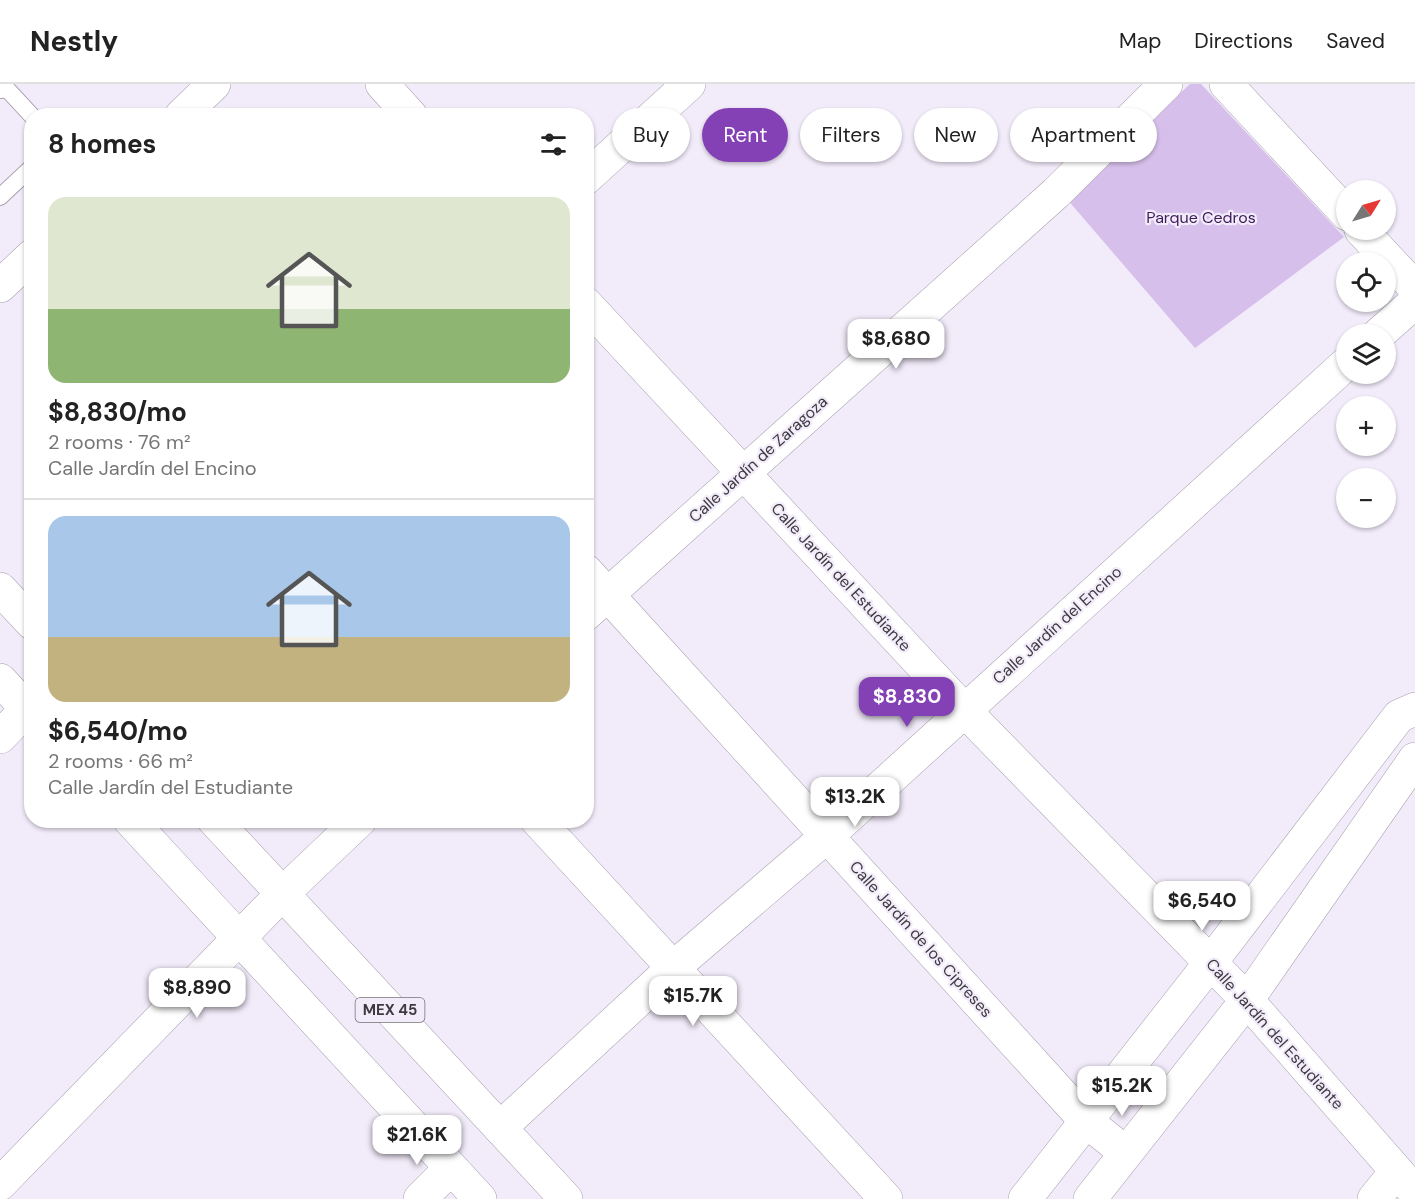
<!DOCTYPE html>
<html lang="en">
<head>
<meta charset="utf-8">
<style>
	body { margin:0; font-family:"DM Sans",sans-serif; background:#f2f2f2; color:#222; height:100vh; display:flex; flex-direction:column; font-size:22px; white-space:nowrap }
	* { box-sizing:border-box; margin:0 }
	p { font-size:20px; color:#767676 }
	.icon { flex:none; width:33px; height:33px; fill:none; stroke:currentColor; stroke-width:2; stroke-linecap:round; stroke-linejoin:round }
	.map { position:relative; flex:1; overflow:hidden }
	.sheet { position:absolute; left:24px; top:24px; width:570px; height:720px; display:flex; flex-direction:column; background:#fff; border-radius:24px; box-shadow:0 2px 4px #0004 }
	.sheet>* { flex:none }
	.hud { position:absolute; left:612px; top:24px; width:570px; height:54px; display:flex; gap:12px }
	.needle { width:39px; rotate:53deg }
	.fabs { position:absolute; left:1336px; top:96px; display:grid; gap:12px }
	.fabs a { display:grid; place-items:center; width:60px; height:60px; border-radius:50%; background:#fff; box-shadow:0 2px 4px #0004; font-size:30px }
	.price { position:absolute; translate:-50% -51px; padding:0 14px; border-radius:12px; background:#fff; color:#222; font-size:20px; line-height:39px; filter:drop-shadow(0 2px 3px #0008) }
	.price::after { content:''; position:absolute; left:50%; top:36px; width:18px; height:14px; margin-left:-9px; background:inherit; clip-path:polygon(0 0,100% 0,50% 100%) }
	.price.on { background:#8441b5; color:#fff }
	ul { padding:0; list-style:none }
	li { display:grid; align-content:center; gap:12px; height:318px; padding:0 24px }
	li+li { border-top:2px solid #e0e0e0 }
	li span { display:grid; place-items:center; height:186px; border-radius:18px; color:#555 }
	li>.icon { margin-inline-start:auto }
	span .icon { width:108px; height:108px; fill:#fffc; stroke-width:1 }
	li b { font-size:26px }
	h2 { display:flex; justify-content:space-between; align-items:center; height:72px; padding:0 24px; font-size:26px }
	.tag { padding:0 21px; border-radius:27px; background:#fff; box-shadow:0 2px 4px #0004; font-size:21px; line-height:54px }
	.tag.on { background:#8441b5; color:#fff }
	header { display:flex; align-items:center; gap:36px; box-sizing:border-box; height:84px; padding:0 30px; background:#fff; border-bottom:2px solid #e0e0e0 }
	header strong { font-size:28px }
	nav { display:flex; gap:33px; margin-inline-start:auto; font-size:21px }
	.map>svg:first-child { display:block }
</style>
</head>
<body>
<header>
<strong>Nestly</strong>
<nav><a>Map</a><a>Directions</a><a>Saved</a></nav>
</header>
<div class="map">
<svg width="1415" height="1115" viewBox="0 0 1415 1115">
	<rect width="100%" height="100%" fill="#f2ebfa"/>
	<polygon fill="#d6bfeb" points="1190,0 1201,0 1344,153 1195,264 1066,114"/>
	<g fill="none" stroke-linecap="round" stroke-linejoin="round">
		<defs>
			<g id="service">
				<polyline points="0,6 7,5 32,32"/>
				<polyline points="0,113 32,83"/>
			</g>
			<g id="minor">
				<polyline points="382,0 411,32"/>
				<polyline points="1226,0 1347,130"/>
				<polyline points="181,32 214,0"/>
				<polyline points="586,94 689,0"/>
				<polyline points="1361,146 1415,204"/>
				<polyline points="0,202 32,172"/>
				<polyline points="586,220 964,626 1247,916 1415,1108"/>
				<polyline points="1379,250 1415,218"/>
				<polyline points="586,487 1085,1036 1126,1069"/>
				<polyline points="586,530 1056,109 1166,0"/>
				<polyline points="0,653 27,625"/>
				<polyline points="537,736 886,1115"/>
				<polyline points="500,1044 673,884 827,752 1347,279"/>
				<polyline points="0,1100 282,810 360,736"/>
				<polyline points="420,1115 451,1084"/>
				<polyline points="1025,1115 1211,878 1399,632 1415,625"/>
				<polyline points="1090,1115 1247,916 1415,675"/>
				<polyline points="1374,1115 1396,1088"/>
			</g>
			<g id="primary">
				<polyline points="0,505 32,539"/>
				<polyline points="0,596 32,630"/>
				<polyline points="130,736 480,1115"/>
				<polyline points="214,736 566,1115"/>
			</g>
		</defs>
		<use href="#service" stroke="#a7a0ad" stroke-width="18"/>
		<use href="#minor" stroke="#a7a0ad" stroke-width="34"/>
		<use href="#primary" stroke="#a7a0ad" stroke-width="34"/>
		<use href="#service" stroke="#fff" stroke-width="16"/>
		<use href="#minor" stroke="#fff" stroke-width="33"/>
		<use href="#primary" stroke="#fff" stroke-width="33"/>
	</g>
	<g text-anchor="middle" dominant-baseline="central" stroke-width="4.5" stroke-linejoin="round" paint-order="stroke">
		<rect fill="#f2ebfa" stroke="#747078" stroke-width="1.5" x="355.5" y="914" width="69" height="24" rx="4.5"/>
		<g font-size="15" font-weight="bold" fill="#3e3b40">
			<text x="390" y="926">MEX 45</text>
		</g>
		<g font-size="16" fill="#3f1b59" stroke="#f2ebfa">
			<text x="1201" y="133">Parque Cedros</text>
		</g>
		<g font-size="16" fill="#3e3b40" stroke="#f2ebfa">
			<text transform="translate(758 375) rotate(-42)">Calle Jardín de Zaragoza</text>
			<text transform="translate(841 493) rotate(47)">Calle Jardín del Estudiante</text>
			<text transform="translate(1057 541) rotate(-42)">Calle Jardín del Encino</text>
			<text transform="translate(921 855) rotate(48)">Calle Jardín de los Cipreses</text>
			<text transform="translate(1275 950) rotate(48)">Calle Jardín del Estudiante</text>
		</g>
	</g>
</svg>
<div class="fabs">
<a><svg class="needle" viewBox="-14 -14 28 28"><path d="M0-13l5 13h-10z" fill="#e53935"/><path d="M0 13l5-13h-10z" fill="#767676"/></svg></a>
<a><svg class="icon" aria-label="locate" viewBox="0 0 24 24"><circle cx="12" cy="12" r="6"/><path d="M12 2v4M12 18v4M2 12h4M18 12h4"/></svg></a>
<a><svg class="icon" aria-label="layers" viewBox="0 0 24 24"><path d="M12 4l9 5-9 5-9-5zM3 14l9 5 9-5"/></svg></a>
<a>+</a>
<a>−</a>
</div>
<b class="price" style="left:896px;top:286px">$8,680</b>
<b class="price on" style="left:907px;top:644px">$8,830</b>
<b class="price" style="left:855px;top:744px">$13.2K</b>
<b class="price" style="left:1202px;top:848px">$6,540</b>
<b class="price" style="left:197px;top:935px">$8,890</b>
<b class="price" style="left:693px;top:943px">$15.7K</b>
<b class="price" style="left:1122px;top:1033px">$15.2K</b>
<b class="price" style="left:417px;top:1082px">$21.6K</b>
<div class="hud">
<a class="tag">Buy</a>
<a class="tag on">Rent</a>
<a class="tag">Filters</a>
<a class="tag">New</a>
<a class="tag">Apartment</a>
</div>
<section class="sheet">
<h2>8 homes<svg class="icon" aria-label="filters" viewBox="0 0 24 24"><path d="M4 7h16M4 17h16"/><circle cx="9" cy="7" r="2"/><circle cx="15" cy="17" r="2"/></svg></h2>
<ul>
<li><span style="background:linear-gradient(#dfe7d0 60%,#8fb573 0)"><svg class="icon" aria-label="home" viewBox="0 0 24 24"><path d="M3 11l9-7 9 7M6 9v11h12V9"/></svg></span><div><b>$8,830/mo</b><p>2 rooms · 76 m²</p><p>Calle Jardín del Encino</p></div></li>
<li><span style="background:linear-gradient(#a9c7e8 65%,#c2b280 0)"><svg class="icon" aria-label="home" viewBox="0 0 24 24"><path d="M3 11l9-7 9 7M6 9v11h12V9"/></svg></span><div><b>$6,540/mo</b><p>2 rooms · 66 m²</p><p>Calle Jardín del Estudiante</p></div></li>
</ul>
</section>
</div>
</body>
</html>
